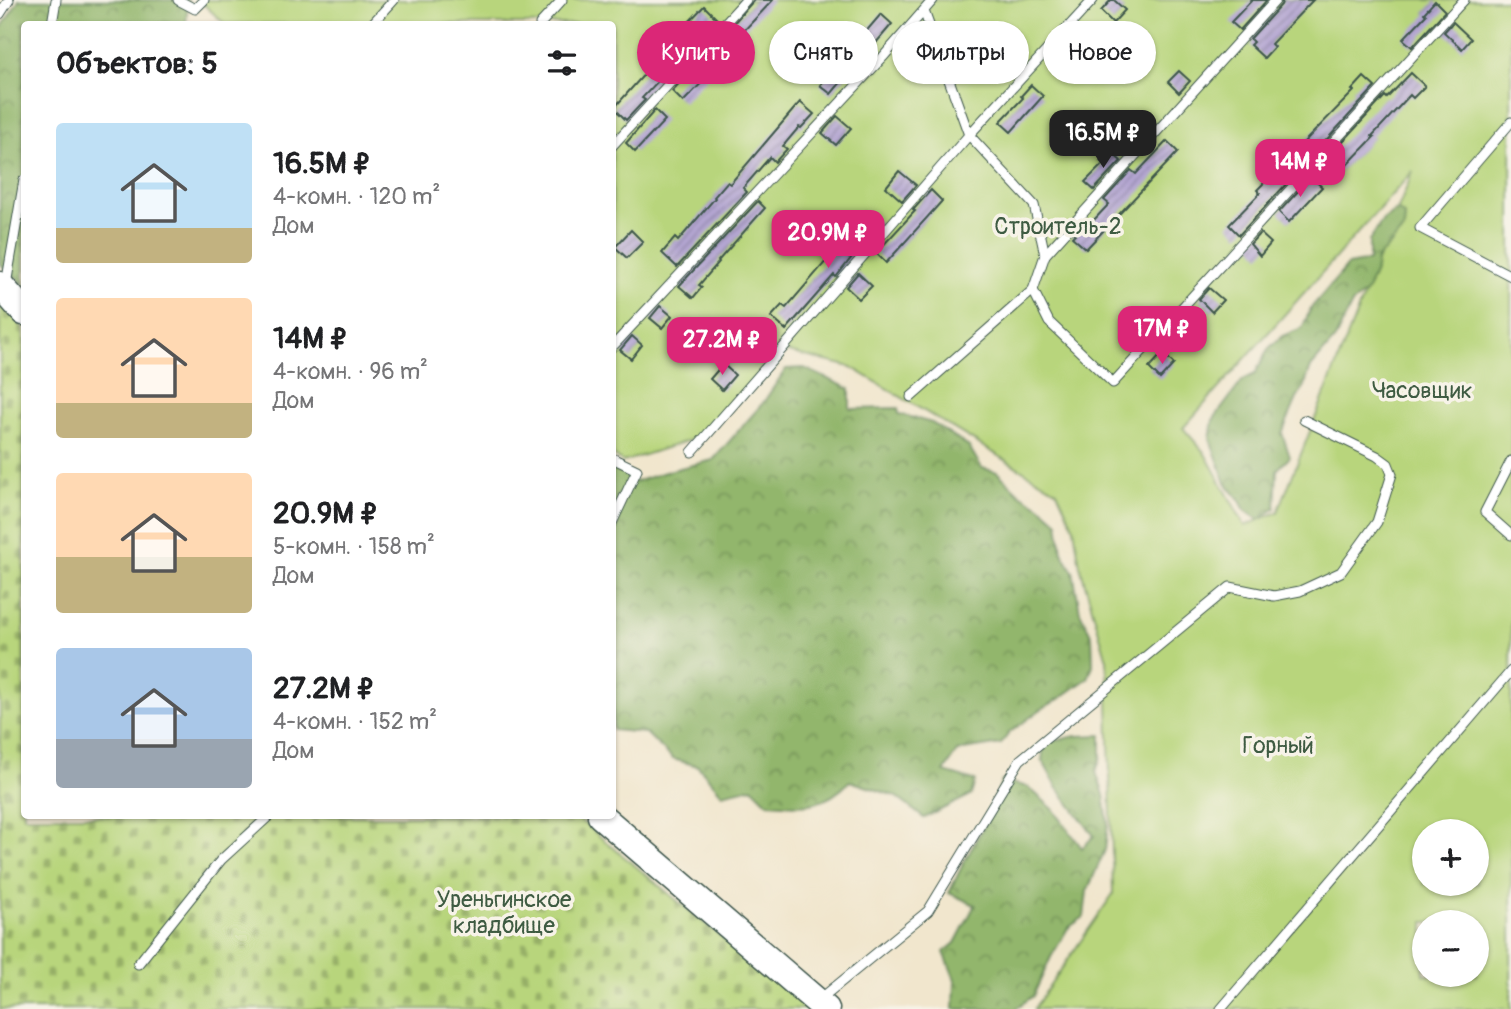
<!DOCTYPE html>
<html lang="ru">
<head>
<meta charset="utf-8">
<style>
	body { margin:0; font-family:Pangolin,sans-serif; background:#f6f6f6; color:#202124; height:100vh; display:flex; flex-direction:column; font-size:26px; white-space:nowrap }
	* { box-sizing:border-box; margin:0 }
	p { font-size:23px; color:#757577 }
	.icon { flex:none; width:38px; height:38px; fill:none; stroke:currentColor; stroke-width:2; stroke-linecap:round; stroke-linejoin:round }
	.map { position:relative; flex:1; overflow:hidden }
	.sheet { position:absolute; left:21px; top:21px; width:595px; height:798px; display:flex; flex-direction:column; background:#fff; border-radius:7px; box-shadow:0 2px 5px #0004 }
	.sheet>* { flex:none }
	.guide { position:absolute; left:637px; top:21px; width:665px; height:63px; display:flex; gap:14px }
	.tools { position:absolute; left:1412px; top:819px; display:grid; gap:14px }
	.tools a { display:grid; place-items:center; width:77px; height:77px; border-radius:50%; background:#fff; box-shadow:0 2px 5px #0004; font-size:35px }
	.price { position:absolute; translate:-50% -60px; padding:0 16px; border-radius:14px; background:#db2777; color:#fff; font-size:23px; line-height:46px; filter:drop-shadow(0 2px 4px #0008) }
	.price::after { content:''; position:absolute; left:50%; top:42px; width:21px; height:16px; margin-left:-10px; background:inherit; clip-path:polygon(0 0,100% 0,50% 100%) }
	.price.current { background:#222; color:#fff }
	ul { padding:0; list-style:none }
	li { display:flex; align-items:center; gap:21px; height:175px; padding:0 35px }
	li span { display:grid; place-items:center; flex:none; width:196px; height:140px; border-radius:7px; color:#555 }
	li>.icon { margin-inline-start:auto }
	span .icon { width:84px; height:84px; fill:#fffc; stroke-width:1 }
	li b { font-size:30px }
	h2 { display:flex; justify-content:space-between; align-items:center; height:84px; padding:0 35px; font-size:30px }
	.pill { padding:0 24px; border-radius:32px; background:#fff; box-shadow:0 2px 5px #0004; font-size:24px; line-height:63px }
	.pill.current { background:#db2777; color:#fff }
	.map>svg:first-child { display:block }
</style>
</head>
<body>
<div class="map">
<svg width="1511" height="1009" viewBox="0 0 1511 1009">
	<defs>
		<pattern id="forest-crowns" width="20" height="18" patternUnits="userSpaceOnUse" patternTransform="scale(1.75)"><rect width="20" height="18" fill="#92b66c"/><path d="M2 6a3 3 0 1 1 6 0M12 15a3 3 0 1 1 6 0" fill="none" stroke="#77955a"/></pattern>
		<pattern id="cemetery-stones" width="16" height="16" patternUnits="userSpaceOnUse" patternTransform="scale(1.75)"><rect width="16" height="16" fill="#b8d57c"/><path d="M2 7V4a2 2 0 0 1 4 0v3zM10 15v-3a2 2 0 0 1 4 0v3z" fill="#95ae66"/></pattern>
		<pattern id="building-hatch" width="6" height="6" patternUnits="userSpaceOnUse" patternTransform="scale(1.75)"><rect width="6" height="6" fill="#b4a6d2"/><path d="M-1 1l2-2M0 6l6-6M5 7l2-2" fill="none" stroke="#9288ab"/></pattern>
	</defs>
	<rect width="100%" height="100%" fill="#f7f3e8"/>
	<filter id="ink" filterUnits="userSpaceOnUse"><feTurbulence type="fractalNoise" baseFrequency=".0143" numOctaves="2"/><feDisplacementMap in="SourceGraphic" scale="14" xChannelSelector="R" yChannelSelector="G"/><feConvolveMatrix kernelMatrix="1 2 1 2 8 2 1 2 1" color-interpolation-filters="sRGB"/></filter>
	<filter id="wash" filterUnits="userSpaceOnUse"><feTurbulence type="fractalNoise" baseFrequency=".00686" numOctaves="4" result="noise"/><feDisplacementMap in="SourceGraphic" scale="28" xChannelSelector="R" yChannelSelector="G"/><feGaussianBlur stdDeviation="1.57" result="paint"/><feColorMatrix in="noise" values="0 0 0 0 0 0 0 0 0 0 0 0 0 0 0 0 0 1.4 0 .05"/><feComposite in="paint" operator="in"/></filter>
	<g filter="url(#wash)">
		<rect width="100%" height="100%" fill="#f1e6cd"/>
		<path fill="#b8d57c" stroke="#6c8958" stroke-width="2" fill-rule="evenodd" d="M199,0H1511V1009H1034L1113,894L1107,660L1080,566L1074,528L1057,491L851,367L784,351L706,435L623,462L612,454V24H225ZM1413,171L1278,512L1245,526L1204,452L1183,428ZM1424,831H1477V884H1424ZM1424,922H1477V975H1424Z"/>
		<g fill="url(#forest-crowns)" stroke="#587a50" stroke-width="2">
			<polygon points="19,0 188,0 186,24 24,24 24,284 0,264 0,30"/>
			<polygon points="1397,210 1405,216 1404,228 1392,243 1377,258 1376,269 1366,292 1352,304 1335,339 1311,367 1305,384 1298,396 1282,433 1290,457 1277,470 1275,508 1259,520 1245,510 1239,499 1226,483 1210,439 1213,420 1243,380 1255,374 1268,349 1282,336 1302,328 1311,308 1348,265 1369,261 1369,241 1383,220"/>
			<path d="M804,368L850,389V409L898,408L899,414L932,423L969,447L982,468L997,472L1020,494L1040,506L1058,522L1062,552L1073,571L1080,612L1092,637L1093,665L1088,678L1059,699L1040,710L1009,733L1001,744L957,751L944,772L975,781L971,795L924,818L895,796L850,781C824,809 803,806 768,803L752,787L722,794L698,766L673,759L646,733L613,730L612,464L635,482L668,471L713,460L763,403L786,369Z"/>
			<polygon points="1101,735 1101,756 1096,772 1104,795 1108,824 1105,850 1087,891 1084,917 1068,928 1051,957 1033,996 1015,1009 954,1009 955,980 944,952 955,943 975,905 949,893 961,868 982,829 1002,781 1028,787 1053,809 1082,848 1094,836 1057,787 1042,760 1044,743 1076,736"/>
		</g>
		<polygon fill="url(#cemetery-stones)" stroke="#6c8958" stroke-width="2" points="0,301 24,329 24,816 575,816 808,1009 0,1009"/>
		<g id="blocks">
			<g fill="url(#building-hatch)">
				<polygon points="754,0 773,0 737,38 740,41 731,51 719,40"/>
				<polygon points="1111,0 1114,0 1125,10 1113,23 1101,11"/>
				<polygon points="1252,0 1267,0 1240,30 1231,22"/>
				<polygon points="1283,0 1313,0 1271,44 1274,47 1264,58 1250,45 1253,42 1250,39 1281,5"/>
				<polygon points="1435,1 1445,11 1412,47 1403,39 1426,15 1424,13"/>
				<polygon points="704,6 718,20 708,31 706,29 689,47 692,49 662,82 659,80 642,98 645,100 626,120 614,108 665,51 663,49"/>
				<polygon points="881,14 892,24 853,70 852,69 831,94 820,85"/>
				<polygon points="1453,22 1471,39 1462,49 1444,32"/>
				<polygon points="702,59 714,70 683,102 672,91"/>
				<polygon points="1179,71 1190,81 1179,93 1168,82"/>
				<polygon points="1411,73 1425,86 1413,98 1410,95 1372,136 1374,137 1341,171 1328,158 1385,96 1387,98"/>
				<polygon points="1364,77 1375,87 1318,149 1317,147 1299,166 1301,168 1239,235 1229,225 1260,193 1257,190 1354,91 1352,90"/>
				<polygon points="1031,85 1043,96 1011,132 1000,122 1023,98 1021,96"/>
				<polygon points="800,102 814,114 801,128 799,127 783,146 787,149 775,162 770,157 743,188 747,192 677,267 662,253 675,238 678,241 715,198 714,197 727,182 730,184"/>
				<polygon points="655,110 665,120 635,152 626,143"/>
				<polygon points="837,116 851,128 836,145 822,133"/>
				<polygon points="1167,141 1178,152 1086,249 1072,237 1087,221 1090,224 1109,204 1104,200 1131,170 1136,174"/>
				<polygon points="1110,151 1121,161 1094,190 1085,182 1103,164 1100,161"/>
				<polygon points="899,171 916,185 902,201 886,187"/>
				<polygon points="1311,177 1322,187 1289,222 1279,212"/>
				<polygon points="931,190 942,201 886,263 876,253 915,211 913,210"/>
				<polygon points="758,201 765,208 718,261 719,262 699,285 702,287 693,298 679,286"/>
				<polygon points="866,211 881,225 865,243 864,242 836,277 834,275 786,330 771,317 782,305 786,308 857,225 855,224"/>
				<polygon points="631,230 643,242 627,258 615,247"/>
				<polygon points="1260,233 1271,243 1260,256 1250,244"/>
				<polygon points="858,273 872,286 859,299 846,287"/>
				<polygon points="1209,288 1223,300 1212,312 1199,299"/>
				<polygon points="660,306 672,316 662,328 650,318"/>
				<polygon points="1179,321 1182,324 1184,322 1195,332 1181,348 1167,335"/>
				<polygon points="632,336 642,345 631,359 620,350"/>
				<polygon points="1163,353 1174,364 1160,379 1149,368"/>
				<polygon points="723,364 735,375 722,390 710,379"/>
			</g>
		</g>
	</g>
	<g filter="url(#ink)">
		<use href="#blocks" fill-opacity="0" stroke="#3e564b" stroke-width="2"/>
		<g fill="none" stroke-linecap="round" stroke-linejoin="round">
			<defs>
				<g id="lane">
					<polyline points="178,0 195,9 204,0"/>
					<polyline points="924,11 969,135 1034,205 1045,255 1033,290 1049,322 1113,383 1464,0"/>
					<polyline points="0,14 9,0"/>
					<polyline points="52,24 56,0"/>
					<polyline points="372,24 394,0"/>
					<polyline points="540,24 562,0"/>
					<polyline points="1511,122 1420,228 1511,276"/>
					<polyline points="612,146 746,0"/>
					<polyline points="1045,255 1276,0"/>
					<polyline points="6,285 24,180"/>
					<polyline points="612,347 883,57 933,0"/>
					<polyline points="911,397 1033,290"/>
					<polyline points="692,452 969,135 1093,0"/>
					<polyline points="612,458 637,470 612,523"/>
					<polyline points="1511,461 1485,512 1511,535"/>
					<polyline points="138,964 221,860 269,816"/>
					<polyline points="819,1000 928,911 1020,760 1230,587 1274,596 1300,591 1341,572 1377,522 1392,474 1388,464 1377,456 1304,420"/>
					<polyline points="1221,1009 1511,671"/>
				</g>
				<g id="secondary">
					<polyline points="0,285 24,312"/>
					<polyline points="601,816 826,1009"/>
				</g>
			</defs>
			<use href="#lane" stroke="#3e564b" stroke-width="11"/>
			<use href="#secondary" stroke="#3e564b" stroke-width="29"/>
			<use href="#lane" stroke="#fff" stroke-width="9"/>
			<use href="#secondary" stroke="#fff" stroke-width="26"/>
		</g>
	</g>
	<g text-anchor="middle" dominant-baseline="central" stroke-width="7" stroke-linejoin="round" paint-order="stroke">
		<g font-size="23" fill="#3e5b42" stroke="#f7f3e8">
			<text x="1058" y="226">Строитель-2</text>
			<text x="1422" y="390">Часовщик</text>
			<text x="1278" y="745">Горный</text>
			<text x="504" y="899">Уреньгинское<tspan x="504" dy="26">кладбище</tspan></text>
		</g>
	</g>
</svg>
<div class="tools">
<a>+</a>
<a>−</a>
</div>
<b class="price current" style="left:1103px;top:170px">16.5M ₽</b>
<b class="price" style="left:1300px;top:199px">14M ₽</b>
<b class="price" style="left:828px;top:270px">20.9M ₽</b>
<b class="price" style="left:1162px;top:366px">17M ₽</b>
<b class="price" style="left:722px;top:377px">27.2M ₽</b>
<div class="guide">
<a class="pill current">Купить</a>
<a class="pill">Снять</a>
<a class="pill">Фильтры</a>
<a class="pill">Новое</a>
</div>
<section class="sheet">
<h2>Объектов: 5<svg class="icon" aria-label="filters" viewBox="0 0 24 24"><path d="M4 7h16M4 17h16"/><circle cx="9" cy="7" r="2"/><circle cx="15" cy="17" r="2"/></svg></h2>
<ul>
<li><span style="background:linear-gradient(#bfe0f5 75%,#c2b280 0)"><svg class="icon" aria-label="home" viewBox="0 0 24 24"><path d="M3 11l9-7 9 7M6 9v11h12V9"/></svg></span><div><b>16.5M ₽</b><p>4-комн. · 120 m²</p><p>Дом</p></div></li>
<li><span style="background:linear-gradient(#ffd9b3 75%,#c2b280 0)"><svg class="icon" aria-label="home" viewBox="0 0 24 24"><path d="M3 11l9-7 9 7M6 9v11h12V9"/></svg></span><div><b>14M ₽</b><p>4-комн. · 96 m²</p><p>Дом</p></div></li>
<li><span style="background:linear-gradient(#ffd9b3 60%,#c2b280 0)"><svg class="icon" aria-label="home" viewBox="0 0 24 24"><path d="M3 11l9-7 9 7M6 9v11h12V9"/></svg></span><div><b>20.9M ₽</b><p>5-комн. · 158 m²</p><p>Дом</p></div></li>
<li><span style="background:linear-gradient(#a9c7e8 65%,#9aa5b1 0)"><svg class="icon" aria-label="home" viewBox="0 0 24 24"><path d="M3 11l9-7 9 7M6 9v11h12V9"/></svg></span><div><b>27.2M ₽</b><p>4-комн. · 152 m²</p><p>Дом</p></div></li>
</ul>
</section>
</div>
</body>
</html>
